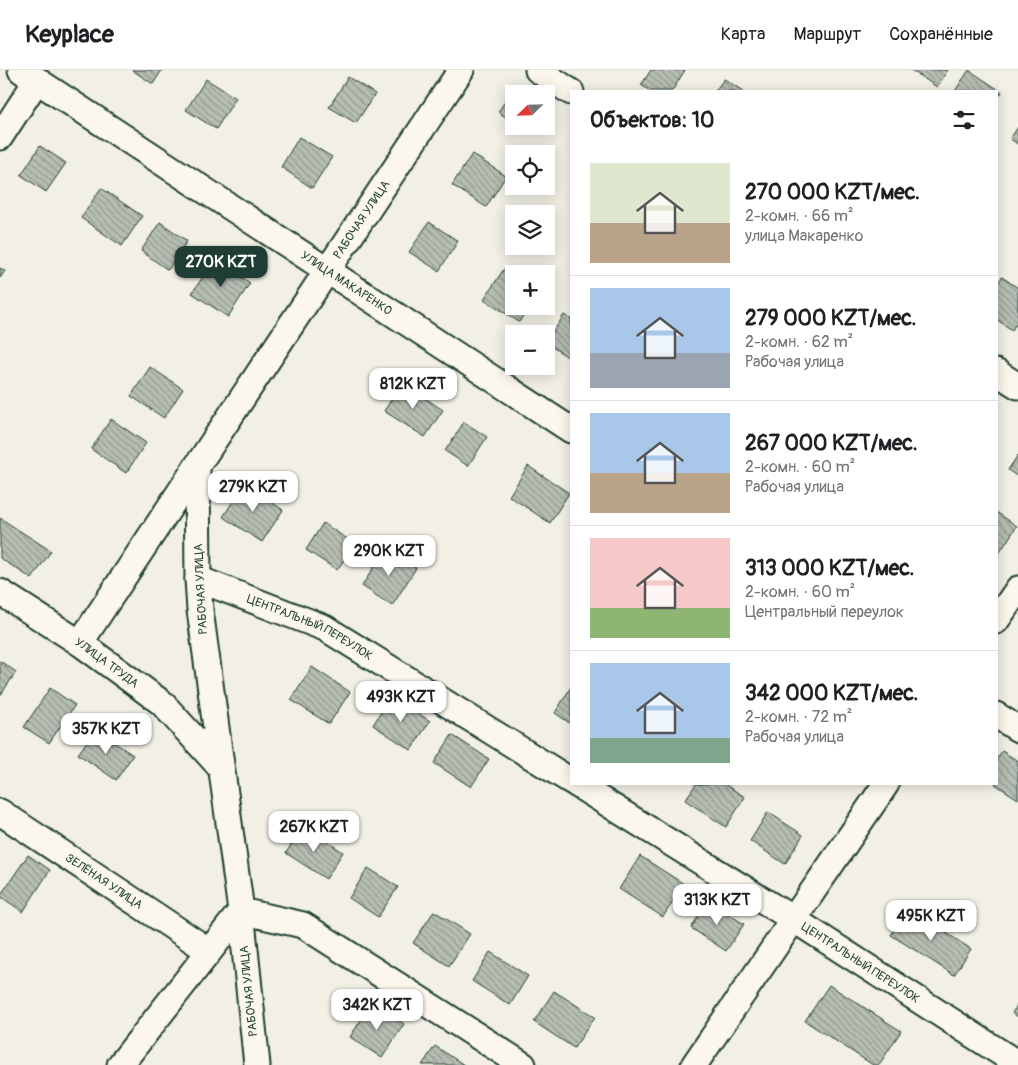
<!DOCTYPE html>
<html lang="ru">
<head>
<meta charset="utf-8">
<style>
	body { margin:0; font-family:Pangolin,sans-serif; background:#f2f2f2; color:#202124; height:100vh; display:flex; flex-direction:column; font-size:19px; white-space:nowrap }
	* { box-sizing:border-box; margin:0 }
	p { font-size:16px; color:#757577 }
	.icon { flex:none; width:28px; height:28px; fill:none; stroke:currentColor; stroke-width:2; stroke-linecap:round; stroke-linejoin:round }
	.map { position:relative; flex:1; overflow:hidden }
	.sheet { position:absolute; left:570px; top:20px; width:428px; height:695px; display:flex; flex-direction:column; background:#fff; border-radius:0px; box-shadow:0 2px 12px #0003 }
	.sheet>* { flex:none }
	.needle { width:32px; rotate:247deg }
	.fabs { position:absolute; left:505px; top:15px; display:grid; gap:10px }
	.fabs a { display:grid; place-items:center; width:50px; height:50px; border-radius:0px; background:#fff; box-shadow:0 2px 12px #0003; font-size:25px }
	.price { position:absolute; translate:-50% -42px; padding:0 11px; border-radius:10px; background:#fff; color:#222; font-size:16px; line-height:32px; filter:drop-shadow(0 1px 2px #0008) }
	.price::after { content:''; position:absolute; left:50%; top:30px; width:15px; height:11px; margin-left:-8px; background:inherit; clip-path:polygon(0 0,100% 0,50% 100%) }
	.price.selected { background:#1f3d34; color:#fff }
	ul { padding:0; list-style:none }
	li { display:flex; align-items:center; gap:15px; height:125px; padding:0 20px }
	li+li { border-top:1px solid #e0e0e0 }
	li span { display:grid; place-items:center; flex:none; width:140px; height:100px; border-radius:0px; color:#555 }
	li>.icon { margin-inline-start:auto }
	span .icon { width:60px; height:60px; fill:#fffc; stroke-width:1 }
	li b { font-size:21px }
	h2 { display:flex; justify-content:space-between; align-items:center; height:60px; padding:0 20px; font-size:21px }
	header { display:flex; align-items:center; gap:30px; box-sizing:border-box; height:70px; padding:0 25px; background:#fff; border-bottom:1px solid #e0e0e0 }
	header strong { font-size:24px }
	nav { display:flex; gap:28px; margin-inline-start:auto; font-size:18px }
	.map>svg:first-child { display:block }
</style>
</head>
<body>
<header>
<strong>Keyplace</strong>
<nav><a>Карта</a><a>Маршрут</a><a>Сохранённые</a></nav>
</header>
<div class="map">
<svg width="1018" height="995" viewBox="0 0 1018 995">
	<defs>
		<pattern id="building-back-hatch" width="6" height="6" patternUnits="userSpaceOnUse" patternTransform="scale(1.25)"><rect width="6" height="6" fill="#b7beb3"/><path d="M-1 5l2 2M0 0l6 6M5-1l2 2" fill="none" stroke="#949c92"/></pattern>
	</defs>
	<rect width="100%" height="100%" fill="#f2f0e5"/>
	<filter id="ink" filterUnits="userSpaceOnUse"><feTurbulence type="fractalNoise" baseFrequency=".02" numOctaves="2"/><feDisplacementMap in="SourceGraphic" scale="10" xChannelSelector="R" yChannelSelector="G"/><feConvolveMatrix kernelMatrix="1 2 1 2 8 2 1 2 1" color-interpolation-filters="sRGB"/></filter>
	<g filter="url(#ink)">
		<g fill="url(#building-back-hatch)" stroke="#1f3d34">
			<polygon points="132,0 162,0 153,14"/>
			<polygon points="651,0 685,0 672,21 650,21 641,15"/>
			<polygon points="911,0 948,0 937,17"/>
			<polygon points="969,0 1002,22 996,31 996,21 955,21"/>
			<polygon points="348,7 375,24 356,53 329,37"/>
			<polygon points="206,9 236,28 216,59 186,40"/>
			<polygon points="724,9 743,21 715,21"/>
			<polygon points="513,19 520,24 514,24 514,52 498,42"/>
			<polygon points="520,56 531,56 527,61"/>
			<polygon points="1018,57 1018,74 1010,69"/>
			<polygon points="299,67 332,87 312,118 281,97"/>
			<polygon points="40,76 66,93 46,122 21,105"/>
			<polygon points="472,84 506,106 486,137 452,115"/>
			<polygon points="101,118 142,146 122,176 81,148"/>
			<polygon points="160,152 187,171 168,200 141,181"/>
			<polygon points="429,152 458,171 439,201 409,182"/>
			<polygon points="215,189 250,213 228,247 192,223"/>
			<polygon points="0,198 5,201 0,208"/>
			<polygon points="504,199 514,206 514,236 529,236 519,252 484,229"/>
			<polygon points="1002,207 1018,218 1018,250 1012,260 996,249 996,216"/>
			<polygon points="564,245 571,249 571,289 546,273"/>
			<polygon points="150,297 183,319 164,348 131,326"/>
			<polygon points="402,313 443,340 425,367 384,341"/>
			<polygon points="111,349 146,373 126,403 91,379"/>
			<polygon points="464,352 487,367 468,396 445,381"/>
			<polygon points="1018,385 1018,407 1008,400"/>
			<polygon points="528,396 569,423 550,453 509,426"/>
			<polygon points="244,414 283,440 262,472 223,447"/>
			<polygon points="996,442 1017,456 996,488"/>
			<polygon points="0,448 51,481 32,509 0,488"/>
			<polygon points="323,453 355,474 337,500 306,480"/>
			<polygon points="385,479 416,498 392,536 362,516"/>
			<polygon points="0,591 16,602 0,626"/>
			<polygon points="312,597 350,622 329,654 291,630"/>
			<polygon points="571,617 571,654 555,643"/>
			<polygon points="50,618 75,635 49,673 24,657"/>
			<polygon points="391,626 430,651 411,680 373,655"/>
			<polygon points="95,660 133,685 116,710 78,684"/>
			<polygon points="452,665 489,689 471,717 434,693"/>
			<polygon points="1002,681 1018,691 1018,729 995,714 996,714 996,690"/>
			<polygon points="696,714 724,714 745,727 726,757 685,730"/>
			<polygon points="768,742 803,765 785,794 750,771"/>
			<polygon points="303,756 343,782 326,809 286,783"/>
			<polygon points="28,785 50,800 23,842 0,826"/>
			<polygon points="640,786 684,814 663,847 619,819"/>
			<polygon points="368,798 398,817 378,847 349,828"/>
			<polygon points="708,831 744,854 726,881 691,858"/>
			<polygon points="908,838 971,879 954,905 891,865"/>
			<polygon points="434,841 470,864 449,896 413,873"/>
			<polygon points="490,882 528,906 510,935 472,911"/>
			<polygon points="829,915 901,961 879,995 873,995 805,951"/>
			<polygon points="554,921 595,947 574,978 534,952"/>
			<polygon points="372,933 404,954 382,988 350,967"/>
			<polygon points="1018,934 1018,947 1012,943"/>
			<polygon points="435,976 464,995 422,995"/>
		</g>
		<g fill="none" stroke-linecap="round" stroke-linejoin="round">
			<defs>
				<g id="minor">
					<path id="s1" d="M21,0L571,360"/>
					<polyline points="538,0 571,22"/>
					<polyline points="0,67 37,10"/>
					<polyline points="996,302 1018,316"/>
					<path id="s2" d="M198,509L325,558L571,711"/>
					<path id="s3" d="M0,522L80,573L162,633L221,698"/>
					<polyline points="996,551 1018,519"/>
					<polyline points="80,573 197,396"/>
					<polyline points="996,645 1018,659"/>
					<path id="s4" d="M576,714L793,849L1018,994"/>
					<path id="s5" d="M0,742L209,881"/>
					<polyline points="120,995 241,841 303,855 523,995"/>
					<path id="s6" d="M257,995L241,841L200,540L198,509L197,396L461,0"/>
					<polyline points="694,995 886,714"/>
				</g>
			</defs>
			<use href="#minor" stroke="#1f3d34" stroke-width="29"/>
			<use href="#minor" stroke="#fbf7ec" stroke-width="25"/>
		</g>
	</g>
	<g text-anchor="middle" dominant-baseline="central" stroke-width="4.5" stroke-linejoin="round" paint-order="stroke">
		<g font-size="12" fill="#1f3d34" stroke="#fbf7ec">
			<text stroke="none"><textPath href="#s6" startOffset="899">РАБОЧАЯ УЛИЦА</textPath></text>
			<text stroke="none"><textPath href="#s1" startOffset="389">УЛИЦА МАКАРЕНКО</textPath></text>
			<text transform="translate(201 519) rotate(-93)">РАБОЧАЯ УЛИЦА</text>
			<text stroke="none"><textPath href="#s2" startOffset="122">ЦЕНТРАЛЬНЫЙ ПЕРЕУЛОК</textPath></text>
			<text stroke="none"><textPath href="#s3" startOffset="128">УЛИЦА ТРУДА</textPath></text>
			<text stroke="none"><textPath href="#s5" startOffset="125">ЗЕЛЁНАЯ УЛИЦА</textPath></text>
			<text stroke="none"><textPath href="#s4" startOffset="336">ЦЕНТРАЛЬНЫЙ ПЕРЕУЛОК</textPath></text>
			<text transform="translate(249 921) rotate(-96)">РАБОЧАЯ УЛИЦА</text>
		</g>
	</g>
</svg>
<div class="fabs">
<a><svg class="needle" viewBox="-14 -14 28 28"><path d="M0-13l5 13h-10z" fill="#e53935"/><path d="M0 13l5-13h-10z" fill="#757577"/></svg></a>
<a><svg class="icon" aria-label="locate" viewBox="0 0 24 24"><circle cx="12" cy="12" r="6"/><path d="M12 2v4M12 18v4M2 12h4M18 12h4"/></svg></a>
<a><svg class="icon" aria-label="layers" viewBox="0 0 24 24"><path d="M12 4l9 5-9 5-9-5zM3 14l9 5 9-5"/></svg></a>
<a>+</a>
<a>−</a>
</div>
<b class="price selected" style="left:221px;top:218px">270K KZT</b>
<b class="price" style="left:413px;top:340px">812K KZT</b>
<b class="price" style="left:253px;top:443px">279K KZT</b>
<b class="price" style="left:389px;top:507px">290K KZT</b>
<b class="price" style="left:401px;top:653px">493K KZT</b>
<b class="price" style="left:106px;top:685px">357K KZT</b>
<b class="price" style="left:314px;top:783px">267K KZT</b>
<b class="price" style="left:717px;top:856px">313K KZT</b>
<b class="price" style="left:931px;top:872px">495K KZT</b>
<b class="price" style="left:377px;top:961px">342K KZT</b>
<section class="sheet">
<h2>Объектов: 10<svg class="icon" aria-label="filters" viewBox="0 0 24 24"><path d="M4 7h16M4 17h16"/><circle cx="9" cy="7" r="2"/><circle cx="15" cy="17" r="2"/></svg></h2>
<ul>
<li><span style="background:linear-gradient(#dfe7d0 60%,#b9a48a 0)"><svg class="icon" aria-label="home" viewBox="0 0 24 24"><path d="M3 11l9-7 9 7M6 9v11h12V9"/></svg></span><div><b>270 000 KZT/мес.</b><p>2-комн. · 66 m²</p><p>улица Макаренко</p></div></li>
<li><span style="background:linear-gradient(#a9c7e8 65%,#9aa5b1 0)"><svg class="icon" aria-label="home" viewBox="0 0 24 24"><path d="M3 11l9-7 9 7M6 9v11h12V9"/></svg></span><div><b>279 000 KZT/мес.</b><p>2-комн. · 62 m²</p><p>Рабочая улица</p></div></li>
<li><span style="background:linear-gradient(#a9c7e8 60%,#b9a48a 0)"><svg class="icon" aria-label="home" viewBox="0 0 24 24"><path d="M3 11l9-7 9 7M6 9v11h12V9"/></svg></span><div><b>267 000 KZT/мес.</b><p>2-комн. · 60 m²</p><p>Рабочая улица</p></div></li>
<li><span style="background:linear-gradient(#f6c9c9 70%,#8fb573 0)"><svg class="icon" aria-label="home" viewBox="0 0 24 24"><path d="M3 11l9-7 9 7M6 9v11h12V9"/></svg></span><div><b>313 000 KZT/мес.</b><p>2-комн. · 60 m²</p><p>Центральный переулок</p></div></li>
<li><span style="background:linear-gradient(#a9c7e8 75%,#7fa58c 0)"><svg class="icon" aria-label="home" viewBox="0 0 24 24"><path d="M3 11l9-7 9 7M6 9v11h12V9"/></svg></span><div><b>342 000 KZT/мес.</b><p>2-комн. · 72 m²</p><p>Рабочая улица</p></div></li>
</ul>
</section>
</div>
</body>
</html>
